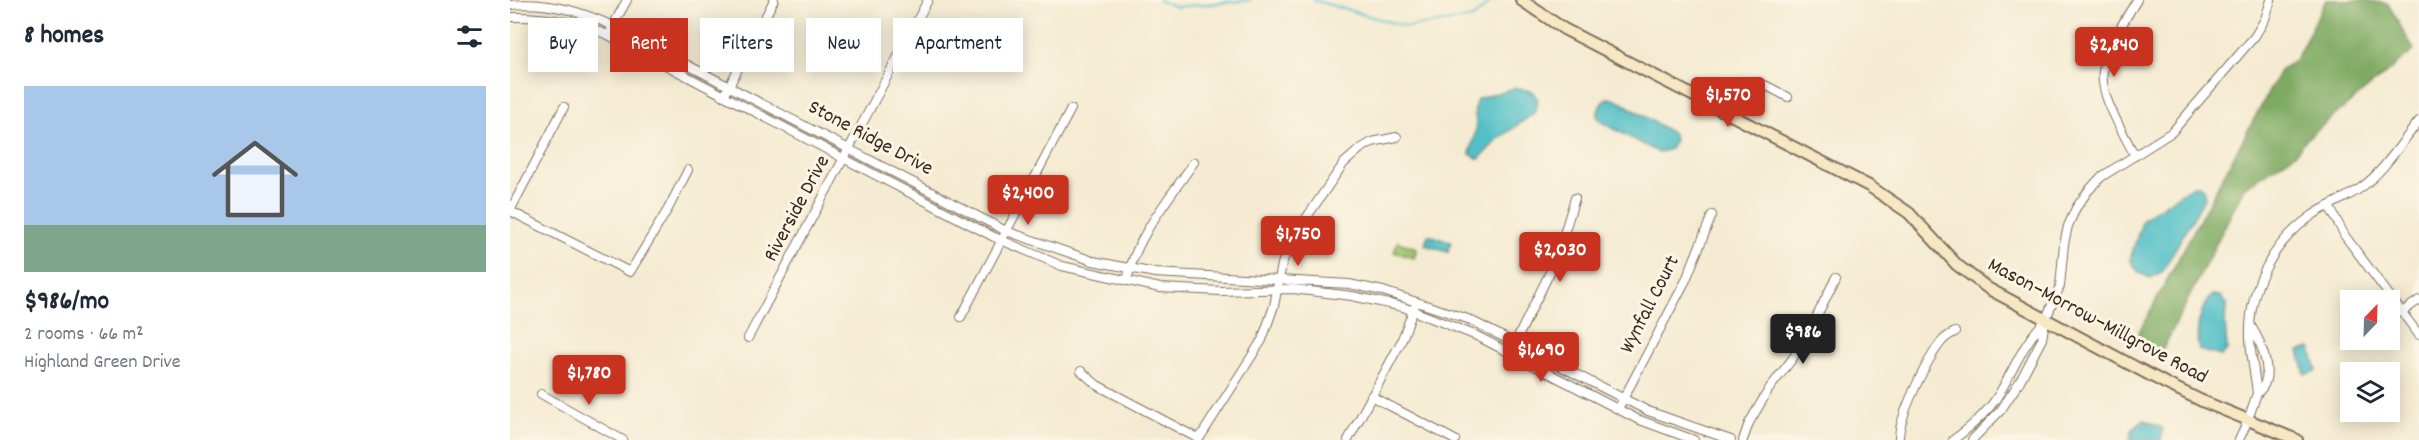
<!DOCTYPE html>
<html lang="en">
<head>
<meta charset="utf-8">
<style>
	body { margin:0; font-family:Dekko,sans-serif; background:#f2f2f3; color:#1f2937; height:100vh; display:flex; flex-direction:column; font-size:22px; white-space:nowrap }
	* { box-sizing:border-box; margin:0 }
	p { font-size:20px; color:#747a83 }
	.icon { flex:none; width:33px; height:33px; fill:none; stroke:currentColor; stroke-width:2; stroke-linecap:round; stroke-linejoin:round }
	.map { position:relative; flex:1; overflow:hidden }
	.drawer { display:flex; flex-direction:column; background:#fff; width:510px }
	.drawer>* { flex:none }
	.banner { position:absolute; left:18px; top:18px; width:570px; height:54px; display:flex; gap:12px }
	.needle { width:39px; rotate:23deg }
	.controls { position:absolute; left:1830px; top:290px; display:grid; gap:12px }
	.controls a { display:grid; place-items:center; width:60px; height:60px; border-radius:0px; background:#fff; box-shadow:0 3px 15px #0003; font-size:30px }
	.price { position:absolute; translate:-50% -51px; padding:0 14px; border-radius:6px; background:#c8321e; color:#fff; font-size:20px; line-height:39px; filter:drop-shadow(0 2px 3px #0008) }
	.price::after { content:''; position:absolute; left:50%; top:36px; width:18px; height:14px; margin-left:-9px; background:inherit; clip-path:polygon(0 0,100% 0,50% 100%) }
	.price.selected { background:#222; color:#fff }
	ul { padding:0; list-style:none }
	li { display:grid; align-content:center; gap:12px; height:318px; padding:0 24px }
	li span { display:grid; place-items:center; height:186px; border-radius:0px; color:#555 }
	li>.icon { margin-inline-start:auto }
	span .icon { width:108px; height:108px; fill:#fffc; stroke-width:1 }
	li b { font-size:26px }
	h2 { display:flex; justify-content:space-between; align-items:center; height:72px; padding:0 24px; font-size:26px }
	.pill { padding:0 21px; border-radius:0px; background:#fff; box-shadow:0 3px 15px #0003; font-size:21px; line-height:54px }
	.pill.selected { background:#c8321e; color:#fff }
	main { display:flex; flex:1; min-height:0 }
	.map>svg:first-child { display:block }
</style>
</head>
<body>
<main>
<section class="drawer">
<h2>8 homes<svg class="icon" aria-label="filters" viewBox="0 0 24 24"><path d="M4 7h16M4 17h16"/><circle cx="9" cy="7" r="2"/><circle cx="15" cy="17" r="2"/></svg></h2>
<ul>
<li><span style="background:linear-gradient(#a9c7e8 75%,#7fa58c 0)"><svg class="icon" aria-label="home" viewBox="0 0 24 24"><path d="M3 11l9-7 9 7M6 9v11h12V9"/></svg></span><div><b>$986/mo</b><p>2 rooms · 66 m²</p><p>Highland Green Drive</p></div></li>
</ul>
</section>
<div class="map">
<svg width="1909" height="440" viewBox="0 0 1909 440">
	<rect width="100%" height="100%" fill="#fcf5e5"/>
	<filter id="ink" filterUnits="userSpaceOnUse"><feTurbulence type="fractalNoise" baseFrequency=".0167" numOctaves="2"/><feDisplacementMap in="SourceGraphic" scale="12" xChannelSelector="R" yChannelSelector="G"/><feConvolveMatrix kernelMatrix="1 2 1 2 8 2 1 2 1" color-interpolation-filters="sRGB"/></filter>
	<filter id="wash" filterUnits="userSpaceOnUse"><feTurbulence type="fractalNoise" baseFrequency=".008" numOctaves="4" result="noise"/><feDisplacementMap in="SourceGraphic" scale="24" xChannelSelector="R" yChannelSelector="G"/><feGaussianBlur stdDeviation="1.35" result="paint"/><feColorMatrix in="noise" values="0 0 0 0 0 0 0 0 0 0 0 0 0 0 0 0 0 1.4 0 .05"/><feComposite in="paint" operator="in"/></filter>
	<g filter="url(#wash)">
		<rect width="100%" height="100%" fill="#f5ebd2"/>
		<polygon fill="#9dc570" stroke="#6c7847" stroke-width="1.5" points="888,242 907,248 904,258 884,252"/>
		<polygon fill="#7eaa62" stroke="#5c6a40" stroke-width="1.5" points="1816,0 1853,0 1878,4 1904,50 1796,139 1786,153 1734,188 1649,357 1623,343 1770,71 1786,59"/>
		<g fill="#52c0c8" stroke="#467573" stroke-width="1.5">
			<path d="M1004,88L1022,91L1028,100L1024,113L987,140L969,159L960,154C961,145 965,137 966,129C967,117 962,110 967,99Z"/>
			<path d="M1099,98L1109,101L1162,133L1165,140L1160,149L1149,153L1093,123L1087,116C1089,107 1091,102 1099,98Z"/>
			<polygon points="1689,185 1695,191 1694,199 1652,272 1641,278 1629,273 1620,260 1633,219 1681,187"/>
			<polygon points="918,235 941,242 938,252 915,245"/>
			<path d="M1703,295L1710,296L1716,304L1715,323L1717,350L1711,356L1689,350C1685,334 1689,306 1703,295Z"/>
			<polygon points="1801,348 1807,371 1795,374 1789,351"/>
			<polygon points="1634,420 1653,428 1651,440 1620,440 1622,430"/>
		</g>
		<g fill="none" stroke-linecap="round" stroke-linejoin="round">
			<g stroke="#52c0c8" stroke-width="2">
				<polyline points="648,0 666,7 740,0"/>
				<polyline points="803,0 897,27 963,18 982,0"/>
			</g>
		</g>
	</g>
	<g filter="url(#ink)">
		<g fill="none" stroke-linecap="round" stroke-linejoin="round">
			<defs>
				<g id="street">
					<path d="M0,5C36,1 71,11 103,26L496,231L583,261L645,273L839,284L873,291L958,319L1138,411L1221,440"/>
					<path d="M0,17C35,16 65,21 98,35L484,237L552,266L650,288L710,291L783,289L842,296L893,307L967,336L1127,419L1184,440"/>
					<polyline points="101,29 117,0"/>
					<polyline points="1249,82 1278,97"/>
					<polyline points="214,96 264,0"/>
					<path d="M1625,156C1584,78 1579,77 1627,0"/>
					<polyline points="1819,206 1835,236 1909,335"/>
					<polyline points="0,211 120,272 158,209 178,170"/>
					<polyline points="0,211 54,107"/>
					<path d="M617,281C625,237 660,198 684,162"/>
					<polyline points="1892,312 1909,300"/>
					<polyline points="451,317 561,109"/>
					<polyline points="238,338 418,0"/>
					<polyline points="1000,353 1046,260 1065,198"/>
					<polyline points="571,371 587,385 689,439 752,340 764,306 772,264 779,245 790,227 834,163 850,149 862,142 887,137"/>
					<path d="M1747,393C1745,375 1741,357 1740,339C1738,290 1761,245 1800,217C1816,205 1836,199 1852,187C1875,170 1891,143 1909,121"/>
					<polyline points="31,394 113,440"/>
					<polyline points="861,396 945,440"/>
					<polyline points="1108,409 1176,280 1202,215"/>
					<polyline points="838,440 891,342 904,308"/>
					<polyline points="1233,440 1239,423 1259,389 1283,358 1300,330 1326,277"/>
					<path d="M1389,440C1388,417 1418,357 1433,340C1437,336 1441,334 1445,332"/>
					<path d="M1443,440C1461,427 1478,412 1489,394C1504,369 1514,342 1534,322"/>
					<polyline points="1462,440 1491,410 1510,381 1532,339 1535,321 1550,286 1554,244 1558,226 1566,208 1578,191 1591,177 1662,132 1745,36 1755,19 1761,0"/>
					<path d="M1729,440C1736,426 1741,412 1746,396C1748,392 1752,389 1754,385C1762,369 1750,340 1741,326"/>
				</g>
				<polyline id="secondary" points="1011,0 1054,29 1359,186 1399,213 1447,265 1479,289 1655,383 1692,401 1787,440"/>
			</defs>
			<use href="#street" stroke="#7c6e5d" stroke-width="10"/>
			<use href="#secondary" stroke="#7c6e5d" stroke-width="14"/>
			<use href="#street" stroke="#fff" stroke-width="8"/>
			<use href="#secondary" stroke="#f8e7c3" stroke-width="10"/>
		</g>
	</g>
	<g text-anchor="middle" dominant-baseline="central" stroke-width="6" stroke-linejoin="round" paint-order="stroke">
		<g font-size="21" fill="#3b2a1e" stroke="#fcf5e5">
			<text transform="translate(360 139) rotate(28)">Stone Ridge Drive</text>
			<text transform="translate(288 209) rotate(-62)">Riverside Drive</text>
			<text transform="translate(1141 305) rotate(-63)">Wynfall Court</text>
			<text transform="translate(1587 322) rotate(28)">Mason–Morrow–Millgrove Road</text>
		</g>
	</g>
</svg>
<div class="controls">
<a><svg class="needle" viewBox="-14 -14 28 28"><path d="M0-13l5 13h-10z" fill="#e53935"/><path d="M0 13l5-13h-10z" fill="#747a83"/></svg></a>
<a><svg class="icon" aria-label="layers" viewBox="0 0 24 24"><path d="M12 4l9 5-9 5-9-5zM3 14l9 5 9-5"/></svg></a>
</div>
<b class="price" style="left:1604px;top:78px">$2,840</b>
<b class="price" style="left:1218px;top:128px">$1,570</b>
<b class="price" style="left:518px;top:226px">$2,400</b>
<b class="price" style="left:788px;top:267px">$1,750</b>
<b class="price" style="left:1050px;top:283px">$2,030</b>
<b class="price selected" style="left:1293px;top:365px">$986</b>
<b class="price" style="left:1031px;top:383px">$1,690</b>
<b class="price" style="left:79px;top:406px">$1,780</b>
<div class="banner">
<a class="pill">Buy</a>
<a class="pill selected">Rent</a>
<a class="pill">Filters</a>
<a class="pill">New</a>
<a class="pill">Apartment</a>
</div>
</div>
</main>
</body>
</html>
